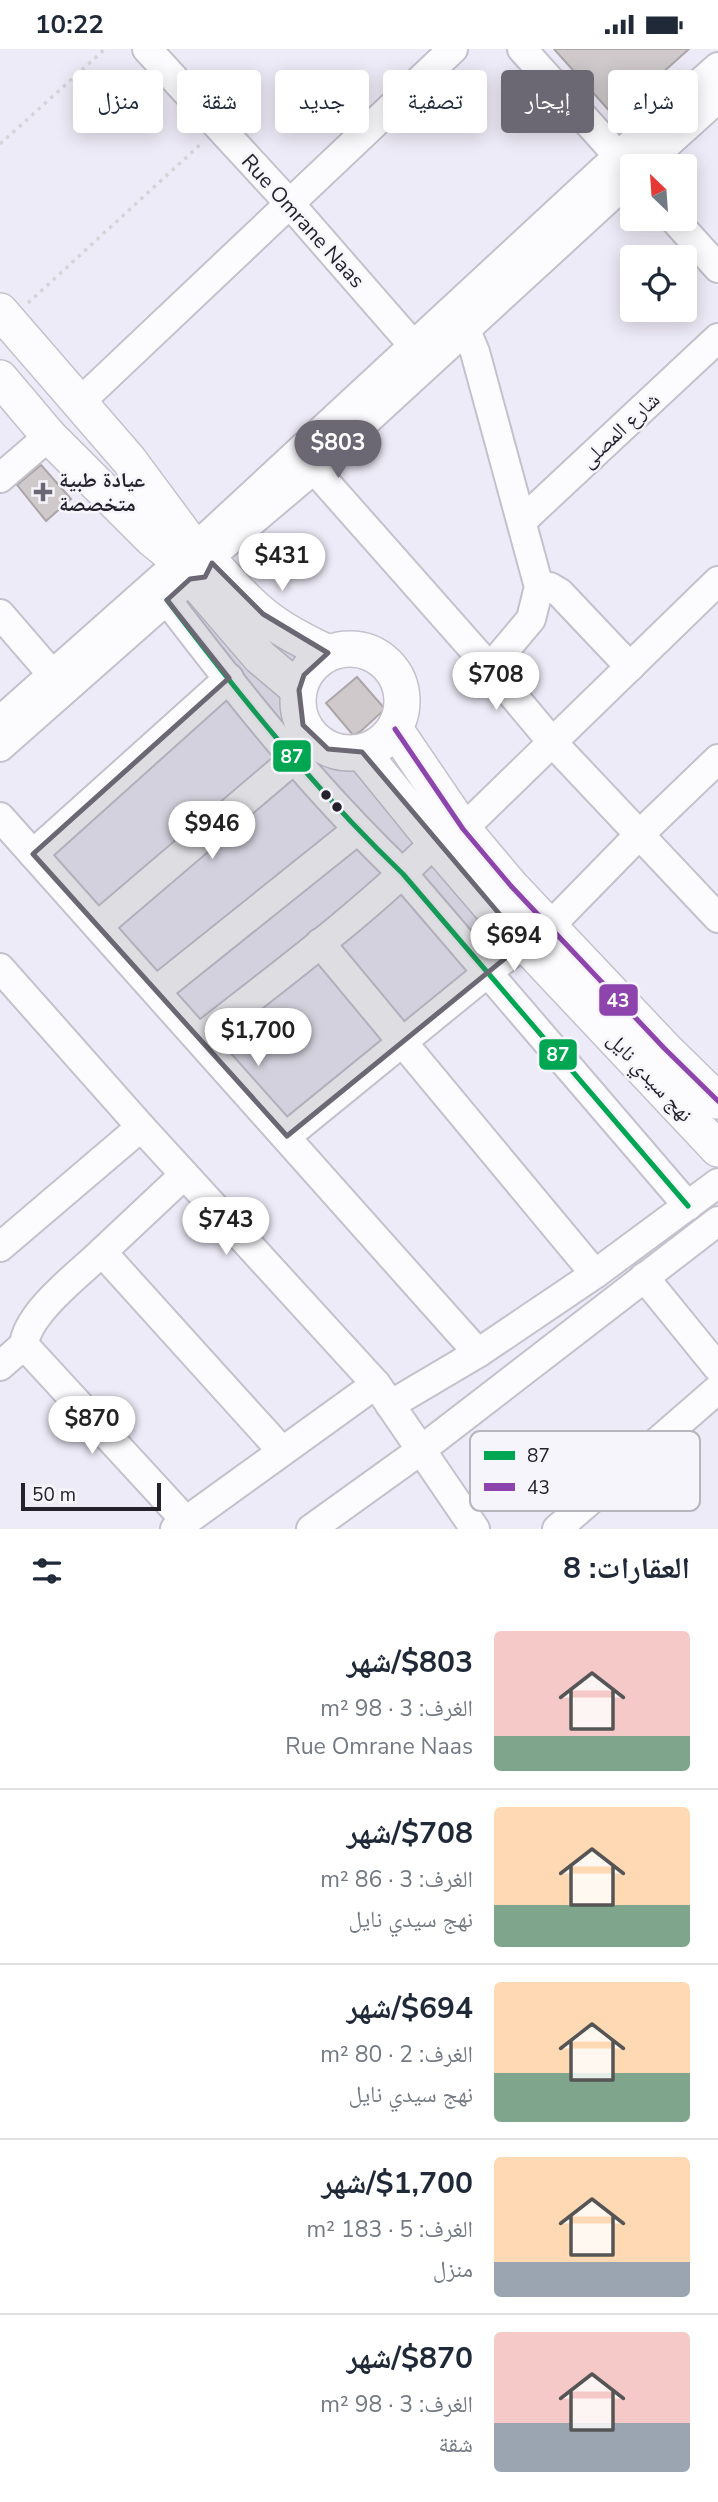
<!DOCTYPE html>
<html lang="ar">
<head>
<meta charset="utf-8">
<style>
	body { margin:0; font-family:"Nunito Sans","Noto Naskh Arabic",sans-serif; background:#f6f6f7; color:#1f2937; direction:rtl; height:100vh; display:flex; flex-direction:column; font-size:26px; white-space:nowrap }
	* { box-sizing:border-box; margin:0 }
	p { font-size:23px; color:#747a83 }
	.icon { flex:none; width:38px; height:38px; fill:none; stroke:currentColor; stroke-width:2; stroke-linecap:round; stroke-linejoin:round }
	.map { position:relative; height:1480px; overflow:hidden; direction:ltr }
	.side { display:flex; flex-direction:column; background:#fff; flex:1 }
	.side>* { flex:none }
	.hud { position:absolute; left:21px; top:21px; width:677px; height:63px; direction:rtl; display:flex; gap:14px }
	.needle { width:46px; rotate:335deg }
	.fabs { position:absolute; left:620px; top:105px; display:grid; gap:14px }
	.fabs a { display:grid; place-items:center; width:77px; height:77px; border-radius:7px; background:#fff; box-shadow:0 4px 18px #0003; font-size:35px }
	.scale { position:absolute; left:21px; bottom:18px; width:140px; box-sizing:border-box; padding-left:7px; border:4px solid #24212c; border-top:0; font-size:19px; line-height:24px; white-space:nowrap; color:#24212c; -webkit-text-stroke:5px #f6f5fb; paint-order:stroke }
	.price { position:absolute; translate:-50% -60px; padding:0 16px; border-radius:24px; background:#fff; color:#222; font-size:23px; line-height:46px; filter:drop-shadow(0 2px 4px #0008) }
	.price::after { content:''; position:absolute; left:50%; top:42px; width:21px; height:16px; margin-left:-10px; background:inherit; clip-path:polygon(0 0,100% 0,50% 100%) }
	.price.current { background:#6b6873; color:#fff }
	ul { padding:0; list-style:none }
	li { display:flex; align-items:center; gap:21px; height:175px; padding:0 28px }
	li+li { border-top:2px solid #e0e1e3 }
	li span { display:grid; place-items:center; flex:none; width:196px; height:140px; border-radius:7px; color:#555 }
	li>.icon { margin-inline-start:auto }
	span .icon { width:84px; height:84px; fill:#fffc; stroke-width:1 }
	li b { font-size:30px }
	h2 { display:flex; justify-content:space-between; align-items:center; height:84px; padding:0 28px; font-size:30px }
	.chip { padding:0 24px; border-radius:7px; background:#fff; box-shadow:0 4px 18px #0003; font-size:24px; line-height:63px }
	.chip.current { background:#6b6873; color:#fff }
	.status { display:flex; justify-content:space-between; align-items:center; height:49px; padding:0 35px; background:#fff; direction:ltr }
	.status svg { height:19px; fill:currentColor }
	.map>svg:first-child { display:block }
</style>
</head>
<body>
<div class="status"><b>10:22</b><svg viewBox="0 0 49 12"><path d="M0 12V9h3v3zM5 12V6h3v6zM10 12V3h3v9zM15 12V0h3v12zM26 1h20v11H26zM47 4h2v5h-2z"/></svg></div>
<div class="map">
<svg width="718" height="1480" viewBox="0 0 718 1480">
	<rect width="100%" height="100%" fill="#eeebf8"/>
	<g fill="#cfc9cb" stroke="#aca6a8" stroke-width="2">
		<polygon points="554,0 689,0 614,67"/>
		<polygon points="41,416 71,450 46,472 17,436"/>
		<polygon points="357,628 385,660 360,683 353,686 326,654"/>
	</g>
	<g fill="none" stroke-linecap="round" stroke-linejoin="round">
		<defs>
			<g id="minor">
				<polyline points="147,0 290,155 426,311"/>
				<polyline points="522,0 630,120"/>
				<polyline points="643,117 718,49"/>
				<polyline points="674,170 718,219"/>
				<polyline points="455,268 466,281 475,303 539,538 531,570 490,619"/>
				<polyline points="79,354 453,0"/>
				<polyline points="314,420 490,619 553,694 718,869"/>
				<polyline points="0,429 49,387"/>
				<polyline points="522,472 718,289"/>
				<polyline points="198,496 618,107 718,18"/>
				<polyline points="211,507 314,420 632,128"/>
				<polyline points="539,538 550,538 560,544 630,618"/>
				<path d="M167,551C240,647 316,742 403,825L688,1157"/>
				<polyline points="0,565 64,639"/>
				<polyline points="0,672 177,515"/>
				<polyline points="0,698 179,540"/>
				<polyline points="0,768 478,1304"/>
				<polyline points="463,780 718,532"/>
				<polyline points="33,805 229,629"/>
				<polyline points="98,877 295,709"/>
				<polyline points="550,877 639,786 718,710"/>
				<polyline points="320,894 595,1225"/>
				<polyline points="0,919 141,1078 376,1335 475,1480"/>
				<polyline points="156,942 357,781"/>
				<path d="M199,990C279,927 362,866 435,793"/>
				<polyline points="287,1087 524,894"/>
				<polyline points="0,1198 141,1078"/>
				<polyline points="102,1203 184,1126"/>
				<polyline points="644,1228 718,1319"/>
				<path d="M24,1296C27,1264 79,1225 102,1203L282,1402"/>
				<polyline points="0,1317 24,1296 186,1472"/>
				<polyline points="390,1356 478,1304 595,1225 718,1134"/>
				<polyline points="175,1480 376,1335"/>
				<polyline points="311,1480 421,1401 718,1172"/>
				<polyline points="557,1480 718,1340"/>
			</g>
			<g id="major">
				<polyline points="0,262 129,411 192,496"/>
				<polyline points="0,329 49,387 152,490 177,510"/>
				<path d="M212,514C233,537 253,561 280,578C295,588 312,596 328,604"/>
				<polyline points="194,531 260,608 299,641"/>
				<circle cx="350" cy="652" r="52"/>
				<polyline points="395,680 463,780 511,837 664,999 718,1052"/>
				<polyline points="362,703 435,793 496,864 718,1100"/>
			</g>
		</defs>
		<use href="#minor" stroke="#c4c1cd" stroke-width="32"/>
		<use href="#major" stroke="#c4c1cd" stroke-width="38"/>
		<g stroke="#d5d4d9" stroke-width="3.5" stroke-dasharray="3.5 5" stroke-linecap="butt">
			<polyline points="0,95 105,0"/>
			<polyline points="28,254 203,93"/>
		</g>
		<use href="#minor" stroke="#fcfcfe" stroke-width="28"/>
		<use href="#major" stroke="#fcfcfe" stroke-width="35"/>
		<defs>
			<path id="bus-1" d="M167,551C240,647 316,742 403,825L688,1157"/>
			<polyline id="bus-2" points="395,680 463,780 511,837 664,999 718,1052"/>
		</defs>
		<use href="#bus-1" stroke="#f6f5fb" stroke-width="10"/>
		<use href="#bus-2" stroke="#f6f5fb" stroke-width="10"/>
		<use href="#bus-1" stroke="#00a651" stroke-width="5"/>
		<use href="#bus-2" stroke="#8e44ad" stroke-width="5"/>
	</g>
	<path fill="#6b6873" fill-opacity="0.2" stroke="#6b6873" stroke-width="5" stroke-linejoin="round" d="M212,514L263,565L328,604L304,626L299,641L303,676L328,700L362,703L524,894L287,1087L33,805L229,629L167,551L190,530L205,528Z"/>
	<path fill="#6b6873" stroke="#f6f5fb" stroke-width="2.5" d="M39.5 432.5h7v7h7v7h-7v7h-7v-7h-7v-7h7z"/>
	<g fill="#24212c" stroke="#f6f5fb" stroke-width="2.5">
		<circle cx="326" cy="746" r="6"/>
		<circle cx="337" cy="758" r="6"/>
	</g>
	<g text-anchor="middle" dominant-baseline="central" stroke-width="5" stroke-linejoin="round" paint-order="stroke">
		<g font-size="21" fill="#24212c" stroke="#f6f5fb">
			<text transform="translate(303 172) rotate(48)">Rue Omrane Naas</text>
			<text transform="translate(620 381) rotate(-43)">شارع المصلى</text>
			<text transform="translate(650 1028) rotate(47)">نهج سيدي نايل</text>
		</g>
		<g font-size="21" font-weight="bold" fill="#24212c" stroke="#f6f5fb" text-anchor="start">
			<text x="59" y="431">عيادة طبية<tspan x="59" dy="24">متخصصة</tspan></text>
		</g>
	</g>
	<rect x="470" y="1382" width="230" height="80" rx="10" fill="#f6f5fb" stroke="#b7b5bd" stroke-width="2"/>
	<rect x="484" y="1402" width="31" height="9" fill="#00a651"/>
	<rect x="484" y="1434" width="31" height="8" fill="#8e44ad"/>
	<g font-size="19" fill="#24212c">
		<text x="527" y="1413">87</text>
		<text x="527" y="1445">43</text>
	</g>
	<g stroke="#f6f5fb" stroke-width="2.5">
		<rect x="272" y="690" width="40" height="34" rx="7" fill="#00a651"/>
		<rect x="598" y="934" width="41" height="34" rx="7" fill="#8e44ad"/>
		<rect x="538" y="989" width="40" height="33" rx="7" fill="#00a651"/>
	</g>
	<g font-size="19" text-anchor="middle" font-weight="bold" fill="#fff">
		<text x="292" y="714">87</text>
		<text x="618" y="958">43</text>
		<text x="558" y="1012">87</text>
	</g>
</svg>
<div class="fabs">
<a><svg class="needle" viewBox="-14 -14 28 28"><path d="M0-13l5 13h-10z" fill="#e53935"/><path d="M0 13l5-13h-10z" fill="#747a83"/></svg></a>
<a><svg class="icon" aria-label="locate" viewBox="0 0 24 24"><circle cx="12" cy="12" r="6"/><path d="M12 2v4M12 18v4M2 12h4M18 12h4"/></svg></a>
</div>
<div class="scale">50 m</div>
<b class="price current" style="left:338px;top:431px">$803</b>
<b class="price" style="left:282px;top:544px">$431</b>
<b class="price" style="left:496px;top:663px">$708</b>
<b class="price" style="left:212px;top:812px">$946</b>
<b class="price" style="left:514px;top:924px">$694</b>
<b class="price" style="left:258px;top:1019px">$1,700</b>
<b class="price" style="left:226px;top:1208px">$743</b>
<b class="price" style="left:92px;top:1407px">$870</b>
<div class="hud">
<a class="chip">شراء</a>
<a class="chip current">إيجار</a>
<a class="chip">تصفية</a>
<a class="chip">جديد</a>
<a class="chip">شقة</a>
<a class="chip">منزل</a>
</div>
</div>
<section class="side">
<h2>العقارات: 8<svg class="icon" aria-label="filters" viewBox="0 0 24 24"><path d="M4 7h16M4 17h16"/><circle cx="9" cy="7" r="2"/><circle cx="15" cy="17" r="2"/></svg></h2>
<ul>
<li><span style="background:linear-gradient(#f6c9c9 75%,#7fa58c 0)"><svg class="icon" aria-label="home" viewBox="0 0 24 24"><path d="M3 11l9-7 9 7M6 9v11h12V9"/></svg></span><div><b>$803/شهر</b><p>الغرف: 3 · 98 m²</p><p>Rue Omrane Naas</p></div></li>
<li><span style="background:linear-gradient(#ffd9b3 70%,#7fa58c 0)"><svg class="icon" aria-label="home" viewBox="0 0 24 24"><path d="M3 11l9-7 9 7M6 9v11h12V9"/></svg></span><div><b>$708/شهر</b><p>الغرف: 3 · 86 m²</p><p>نهج سيدي نايل</p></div></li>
<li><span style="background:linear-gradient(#ffd9b3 65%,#7fa58c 0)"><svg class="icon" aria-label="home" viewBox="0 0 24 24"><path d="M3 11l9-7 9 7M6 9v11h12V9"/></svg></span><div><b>$694/شهر</b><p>الغرف: 2 · 80 m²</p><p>نهج سيدي نايل</p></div></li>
<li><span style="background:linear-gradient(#ffd9b3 75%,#9aa5b1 0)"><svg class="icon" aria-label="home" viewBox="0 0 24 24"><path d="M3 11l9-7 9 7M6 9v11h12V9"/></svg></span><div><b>$1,700/شهر</b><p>الغرف: 5 · 183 m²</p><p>منزل</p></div></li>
<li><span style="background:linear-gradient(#f6c9c9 65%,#9aa5b1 0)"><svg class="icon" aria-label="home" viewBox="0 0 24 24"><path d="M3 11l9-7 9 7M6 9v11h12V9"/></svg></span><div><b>$870/شهر</b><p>الغرف: 3 · 98 m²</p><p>شقة</p></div></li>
</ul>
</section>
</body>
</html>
